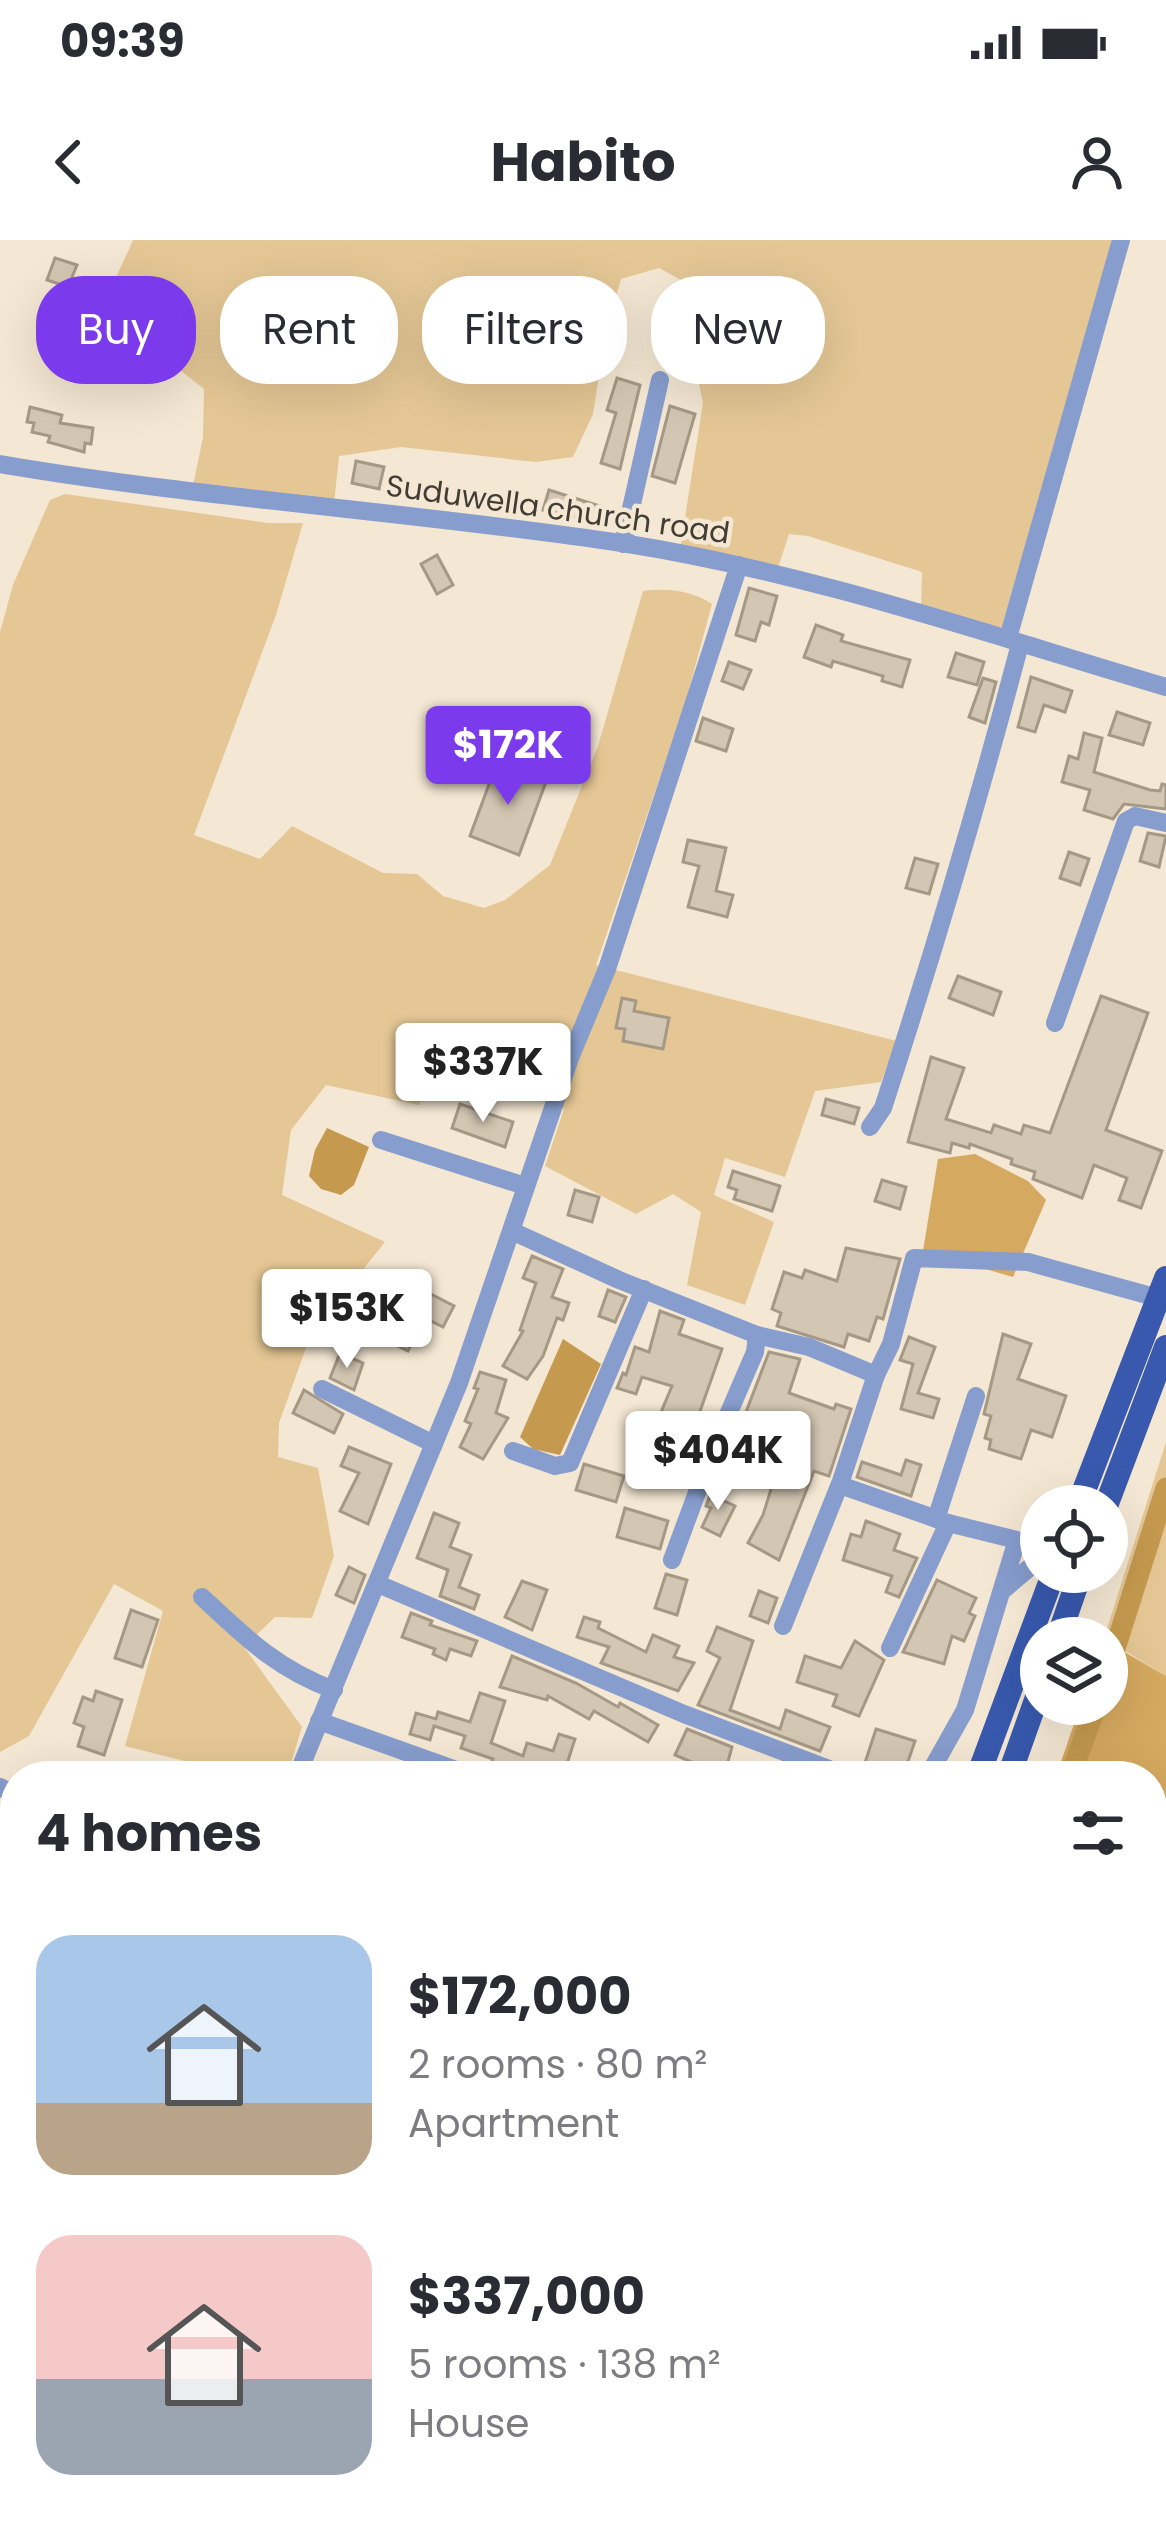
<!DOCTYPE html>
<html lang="en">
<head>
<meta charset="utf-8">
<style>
	body { margin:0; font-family:Poppins,sans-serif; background:#f7f7f7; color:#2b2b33; height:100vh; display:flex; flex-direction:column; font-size:45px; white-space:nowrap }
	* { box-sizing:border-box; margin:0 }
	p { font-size:39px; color:#7c7c81 }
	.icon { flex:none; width:66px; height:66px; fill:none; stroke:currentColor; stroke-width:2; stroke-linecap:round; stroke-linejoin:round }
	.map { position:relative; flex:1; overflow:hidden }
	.drawer { position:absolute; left:0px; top:1521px; width:1167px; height:771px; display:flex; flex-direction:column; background:#fff; border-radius:48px 48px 0 0; box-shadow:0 12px 48px #0002 }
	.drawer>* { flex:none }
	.hud { position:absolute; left:36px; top:36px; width:1095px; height:108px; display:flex; gap:24px }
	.controls { position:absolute; left:1020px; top:1245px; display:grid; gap:24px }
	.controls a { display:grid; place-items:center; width:108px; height:108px; border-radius:50%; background:#fff; box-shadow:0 12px 48px #0002; font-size:60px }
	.price { position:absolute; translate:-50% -102px; padding:0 27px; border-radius:12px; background:#fff; color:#222; font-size:39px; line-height:78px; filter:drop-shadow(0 3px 6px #0008) }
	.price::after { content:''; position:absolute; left:50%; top:72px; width:36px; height:27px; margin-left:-18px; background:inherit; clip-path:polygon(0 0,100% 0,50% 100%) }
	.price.current { background:#7c3aed; color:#fff }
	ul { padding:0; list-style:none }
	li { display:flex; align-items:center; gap:36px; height:300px; padding:0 36px }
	li span { display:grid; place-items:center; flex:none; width:336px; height:240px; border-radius:36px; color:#555 }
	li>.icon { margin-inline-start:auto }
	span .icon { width:144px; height:144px; fill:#fffc; stroke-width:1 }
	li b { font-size:51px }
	h2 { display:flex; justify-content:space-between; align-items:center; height:144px; padding:0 36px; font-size:51px }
	.chip { padding:0 42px; border-radius:48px; background:#fff; box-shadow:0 12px 48px #0002; font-size:42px; line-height:108px }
	.chip.current { background:#7c3aed; color:#fff }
	.status { display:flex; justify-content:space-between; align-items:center; height:84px; padding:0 60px; background:#fff; direction:ltr }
	.status svg { height:33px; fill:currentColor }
	header { display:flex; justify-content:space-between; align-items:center; height:156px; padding:0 36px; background:#fff; font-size:54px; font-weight:700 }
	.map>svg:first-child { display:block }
</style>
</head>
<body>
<div class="status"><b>09:39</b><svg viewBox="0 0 49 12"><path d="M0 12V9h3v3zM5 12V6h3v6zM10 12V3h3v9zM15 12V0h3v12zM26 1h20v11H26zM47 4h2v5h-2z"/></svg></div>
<header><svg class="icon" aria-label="back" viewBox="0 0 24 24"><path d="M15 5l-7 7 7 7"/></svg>Habito<svg class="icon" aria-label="person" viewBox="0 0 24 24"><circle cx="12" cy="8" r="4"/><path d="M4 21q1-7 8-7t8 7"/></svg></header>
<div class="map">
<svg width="1166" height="2290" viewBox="0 0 1166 2290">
	<rect width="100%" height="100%" fill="#f4e7d3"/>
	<g fill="#e5c795">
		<path d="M133,0H1115L1000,392L921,370L922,332L808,296L789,294L774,340L678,322L703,163L699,144L678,132C673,102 680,71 681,40L659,28L621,39L606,91L593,174L573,217L536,222L401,207L339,216L334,264L193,246L203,197L204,149L177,128L114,112C97,62 115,43 133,0Z"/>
		<path d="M65,254L268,283H303L276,375L194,595L260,619L292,586L383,633L417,634L443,656L484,668L505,660L550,625L598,506L643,351C667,348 691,350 712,364L685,464L596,725L897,801L881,842L815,851L785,937L725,918L714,955L774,982L745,1065L687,1045L701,972L673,954L636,974L545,926L564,869L441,825L419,865L326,845L291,890L282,955L385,1002L311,1094L279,1183L278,1217L318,1228L334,1316L312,1378L275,1377L244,1407L302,1487L287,1536H244L125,1506L163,1371L114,1344L29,1496L0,1512V392L13,345L50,260Z"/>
		<polygon points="1166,1202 1166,1436 1104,1398"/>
	</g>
	<g fill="#d5a95f">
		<polygon points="975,914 1028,941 1046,960 1013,1037 923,1011 938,919"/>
		<polygon points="1107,1402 1166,1436 1166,1703 1152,1698 1152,1536 1056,1536 1081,1464 1107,1464"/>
		<polygon points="0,1594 15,1599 15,1757 0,1753"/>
		<polygon points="126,2277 429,2277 448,2290 122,2290"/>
	</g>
	<g fill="#c59a4f">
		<polygon points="327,888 369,907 354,945 341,955 321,949 309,936 315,910"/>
		<polygon points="563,1099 601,1124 560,1215 533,1209 520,1197"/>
	</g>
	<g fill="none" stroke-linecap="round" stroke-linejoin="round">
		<g stroke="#c59a4f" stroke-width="21">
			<polyline points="1107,1434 1166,1248"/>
			<polyline points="1070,1536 1097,1464"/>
			<polyline points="0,1577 15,1583"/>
			<polyline points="1152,2059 1166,2066"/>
		</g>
	</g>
	<g fill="#d3c6b2" stroke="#a59985" stroke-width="3">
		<polygon points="55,18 77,25 68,47 47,40"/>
		<polygon points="617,138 640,145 620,229 601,223 616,173 607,170"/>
		<polygon points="670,166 695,174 675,243 652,236"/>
		<polygon points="30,167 62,175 60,183 93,188 91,204 85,203 84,212 48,202 50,196 32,192 34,183 27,182"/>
		<polygon points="356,221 384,227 379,249 352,243"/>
		<polygon points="549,250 603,267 599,282 543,270"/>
		<polygon points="437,315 453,345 437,354 421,324"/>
		<polygon points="749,348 777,356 769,385 761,382 755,401 736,395"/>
		<polygon points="816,385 843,395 841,401 910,420 902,447 882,441 883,436 833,421 831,427 804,417"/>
		<polygon points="956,413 984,422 977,445 948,437"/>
		<polygon points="729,422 751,430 743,449 722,441"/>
		<polygon points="1031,437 1072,451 1065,472 1044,465 1035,492 1018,487"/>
		<polygon points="983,438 996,442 985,483 969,477"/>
		<polygon points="1117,472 1150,483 1143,505 1109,495"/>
		<polygon points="703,478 733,489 726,511 696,501"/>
		<polygon points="1084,493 1102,498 1094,532 1150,550 1160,551 1162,544 1166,545 1166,569 1124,564 1113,579 1084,570 1090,550 1062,542 1069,516 1078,519"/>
		<polygon points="498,520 547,539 519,615 470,596"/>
		<polygon points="1148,593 1166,596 1159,627 1140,621"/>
		<polygon points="688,600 726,608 716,651 733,655 727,677 688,667 699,626 683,622"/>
		<polygon points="1069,612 1089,619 1080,645 1060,638"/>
		<polygon points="915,618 938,624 929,654 906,648"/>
		<polygon points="958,736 1001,752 993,775 949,758"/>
		<polygon points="1101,756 1148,773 1106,890 1162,911 1141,968 1119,960 1127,938 1094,925 1082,958 1033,939 1035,932 1011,924 1012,919 970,904 969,908 952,903 950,913 908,902 931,817 964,828 946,879 991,893 994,885 1021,894 1024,885 1050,893"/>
		<polygon points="622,758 636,761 634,771 669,778 663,809 623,801 625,789 616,788"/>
		<polygon points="826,859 859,868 854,884 822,875"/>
		<polygon points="460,864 513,882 505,907 452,888"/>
		<polygon points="733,931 780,946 772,971 734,959 737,950 728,947"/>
		<polygon points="882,940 906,947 900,969 875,961"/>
		<polygon points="575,950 599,957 592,982 568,975"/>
		<polygon points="846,1008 900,1019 883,1079 877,1077 869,1101 848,1094 844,1107 777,1086 781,1073 772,1069 784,1032 802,1038 805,1030 837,1041"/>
		<polygon points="532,1016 563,1029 552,1057 569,1063 563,1080 557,1078 543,1116 527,1139 503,1126 523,1091 520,1090 536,1043 523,1038"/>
		<polygon points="381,1039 394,1044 383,1074 369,1068"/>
		<polygon points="423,1050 454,1066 443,1087 423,1077 408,1111 394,1104"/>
		<polygon points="608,1050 626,1057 615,1082 599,1076"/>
		<polygon points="660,1071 684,1080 679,1094 722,1109 692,1194 701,1198 695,1215 667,1204 669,1200 660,1196 667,1180 659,1177 672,1146 642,1137 636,1154 617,1148 623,1133 626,1135 635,1107 649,1112"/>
		<polygon points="1003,1094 1031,1104 1018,1139 1066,1156 1052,1197 1031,1190 1021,1219 989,1209 991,1200 985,1198 991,1176 984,1174"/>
		<polygon points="909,1097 935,1107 918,1153 939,1159 933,1178 901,1169 913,1124 900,1120"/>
		<polygon points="769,1112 800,1119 789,1153 834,1169 836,1164 851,1169 829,1236 814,1231 779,1320 748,1303 763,1275 789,1191 775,1185 753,1229 728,1219"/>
		<polygon points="340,1113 363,1123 354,1150 330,1138"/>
		<polygon points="480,1132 506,1140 496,1173 508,1178 483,1219 460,1207 471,1184 465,1181 478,1149 474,1148"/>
		<polygon points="304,1150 343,1174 334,1193 293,1173"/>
		<polygon points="349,1207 391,1224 368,1284 340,1271 359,1233 341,1226"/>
		<polygon points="906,1220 921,1225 911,1256 857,1237 862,1222 901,1235"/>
		<polygon points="584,1224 624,1236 616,1262 576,1250"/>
		<polygon points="713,1248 725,1254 722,1260 735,1266 720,1296 702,1287 711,1268 706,1266"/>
		<polygon points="625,1268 668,1281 660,1309 617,1297"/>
		<polygon points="434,1273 459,1283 450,1307 471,1315 459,1347 479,1355 474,1369 440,1356 448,1330 417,1318"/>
		<polygon points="866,1281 900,1294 894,1310 917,1318 899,1357 886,1352 892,1336 843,1320 851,1294 861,1297"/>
		<polygon points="349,1327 365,1335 354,1363 336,1355"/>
		<polygon points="666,1334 687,1340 677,1375 655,1368"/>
		<polygon points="937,1340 976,1358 969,1373 975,1376 964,1401 952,1396 944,1424 903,1412"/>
		<polygon points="522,1341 547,1350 532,1390 505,1377"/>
		<polygon points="759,1351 777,1358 768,1383 750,1376"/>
		<polygon points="131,1370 158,1380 142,1427 115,1418"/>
		<polygon points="411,1373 432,1381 430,1385 477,1401 471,1416 450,1409 446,1420 433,1414 435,1409 402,1397"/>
		<polygon points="584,1377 600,1382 598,1388 646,1412 653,1395 679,1406 674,1417 694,1423 678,1451 601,1423 609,1407 577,1397"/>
		<polygon points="717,1387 753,1401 730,1470 780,1489 786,1470 830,1487 820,1511 698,1465 720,1418 707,1411"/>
		<polygon points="855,1401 884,1420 859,1476 833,1466 837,1455 797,1442 805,1416 841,1428"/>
		<polygon points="512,1416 576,1443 618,1467 620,1463 658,1485 648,1502 594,1471 589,1479 548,1456 547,1460 500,1447"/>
		<polygon points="96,1451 122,1460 104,1515 78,1506 84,1487 74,1483 83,1457 93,1461"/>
		<polygon points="480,1453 505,1461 491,1503 523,1516 527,1503 553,1511 559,1494 575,1499 563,1536 520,1536 491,1524 493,1519 461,1508 465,1496 434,1486 430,1500 410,1494 416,1473 436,1479 438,1472 470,1482"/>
		<polygon points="687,1489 732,1507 724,1536 675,1515"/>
		<polygon points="876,1489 915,1501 903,1536 872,1536 862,1532"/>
	</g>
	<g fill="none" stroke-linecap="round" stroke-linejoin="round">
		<g stroke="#879dcd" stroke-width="18">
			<path d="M0,224C206,259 415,272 622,303C808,332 987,394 1166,447"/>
			<polyline points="623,304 660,140"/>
			<polyline points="1008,398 1121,0"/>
			<polyline points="1055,783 1126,581 1135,576 1166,583"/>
			<path d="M870,887L883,868C933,714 979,560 1020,404"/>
			<polyline points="381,900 525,946"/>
			<polyline points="514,992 619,1040 757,1095 755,1112 712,1212 672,1320"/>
			<polyline points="757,1095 809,1107 876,1135 891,1104 914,1018 1028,1022 1158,1058"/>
			<polyline points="322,1149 434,1204"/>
			<polyline points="513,1211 555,1226 570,1223 644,1049"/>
			<polyline points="840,1245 948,1283 1017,1300 965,1470 928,1536"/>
			<polyline points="936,1279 976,1156"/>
			<polyline points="378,1344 684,1474 842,1534"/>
			<polyline points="1003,1350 1041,1318"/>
			<path d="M202,1357C246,1398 277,1429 334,1450"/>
			<polyline points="783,1386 841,1241 876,1135"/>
			<polyline points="890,1408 948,1283"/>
			<polyline points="319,1481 473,1536"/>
			<polyline points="297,1536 459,1143 570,818 607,729 739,325"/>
			<polyline points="0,1547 15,1555"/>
			<polyline points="1152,1770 1166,1775"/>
			<polyline points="1152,2038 1166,2044"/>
		</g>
		<g stroke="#3859ae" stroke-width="24">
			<polyline points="1078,1266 1166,1038"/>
			<polyline points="1106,1266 1166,1107"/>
			<polyline points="1058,1398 1081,1332"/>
			<polyline points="978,1536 1054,1332"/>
			<polyline points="1009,1536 1041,1446"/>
			<polyline points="699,2290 704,2277"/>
			<polyline points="734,2290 739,2277"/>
		</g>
		<g stroke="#1d3ea2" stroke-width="27">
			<polyline points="0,1773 15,1778"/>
			<polyline points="0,1821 15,1828"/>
			<polyline points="0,1861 15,1867"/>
			<polyline points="0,1915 15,1924"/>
			<polyline points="1152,2211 1166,2217"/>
			<polyline points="537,2277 555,2290"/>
			<polyline points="1027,2277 1062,2290"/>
			<polyline points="1144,2277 1166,2284"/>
		</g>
	</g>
	<g text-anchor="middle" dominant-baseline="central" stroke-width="9" stroke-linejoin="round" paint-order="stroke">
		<g font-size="30" fill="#413c34" stroke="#f4e7d3">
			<text transform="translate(558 269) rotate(8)">Suduwella church road</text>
		</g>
	</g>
</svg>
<div class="controls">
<a><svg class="icon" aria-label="locate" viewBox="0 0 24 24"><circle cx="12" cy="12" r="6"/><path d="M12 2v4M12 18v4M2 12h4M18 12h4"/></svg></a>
<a><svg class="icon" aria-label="layers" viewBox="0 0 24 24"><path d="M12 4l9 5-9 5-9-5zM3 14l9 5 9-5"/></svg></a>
</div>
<b class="price current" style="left:508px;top:568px">$172K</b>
<b class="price" style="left:483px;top:885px">$337K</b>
<b class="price" style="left:347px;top:1131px">$153K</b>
<b class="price" style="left:718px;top:1273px">$404K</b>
<div class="hud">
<a class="chip current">Buy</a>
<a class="chip">Rent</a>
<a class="chip">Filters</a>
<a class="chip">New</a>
</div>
<section class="drawer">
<h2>4 homes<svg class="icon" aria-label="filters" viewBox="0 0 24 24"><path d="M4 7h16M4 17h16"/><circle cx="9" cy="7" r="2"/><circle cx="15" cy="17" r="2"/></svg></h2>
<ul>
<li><span style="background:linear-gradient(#a9c7e8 70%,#b9a48a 0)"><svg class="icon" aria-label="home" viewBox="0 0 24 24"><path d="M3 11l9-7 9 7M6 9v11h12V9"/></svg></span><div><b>$172,000</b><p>2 rooms · 80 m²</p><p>Apartment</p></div></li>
<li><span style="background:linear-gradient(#f6c9c9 60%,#9aa5b1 0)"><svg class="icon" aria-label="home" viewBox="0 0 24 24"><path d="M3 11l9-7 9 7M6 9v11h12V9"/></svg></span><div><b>$337,000</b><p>5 rooms · 138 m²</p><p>House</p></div></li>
</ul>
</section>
</div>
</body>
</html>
